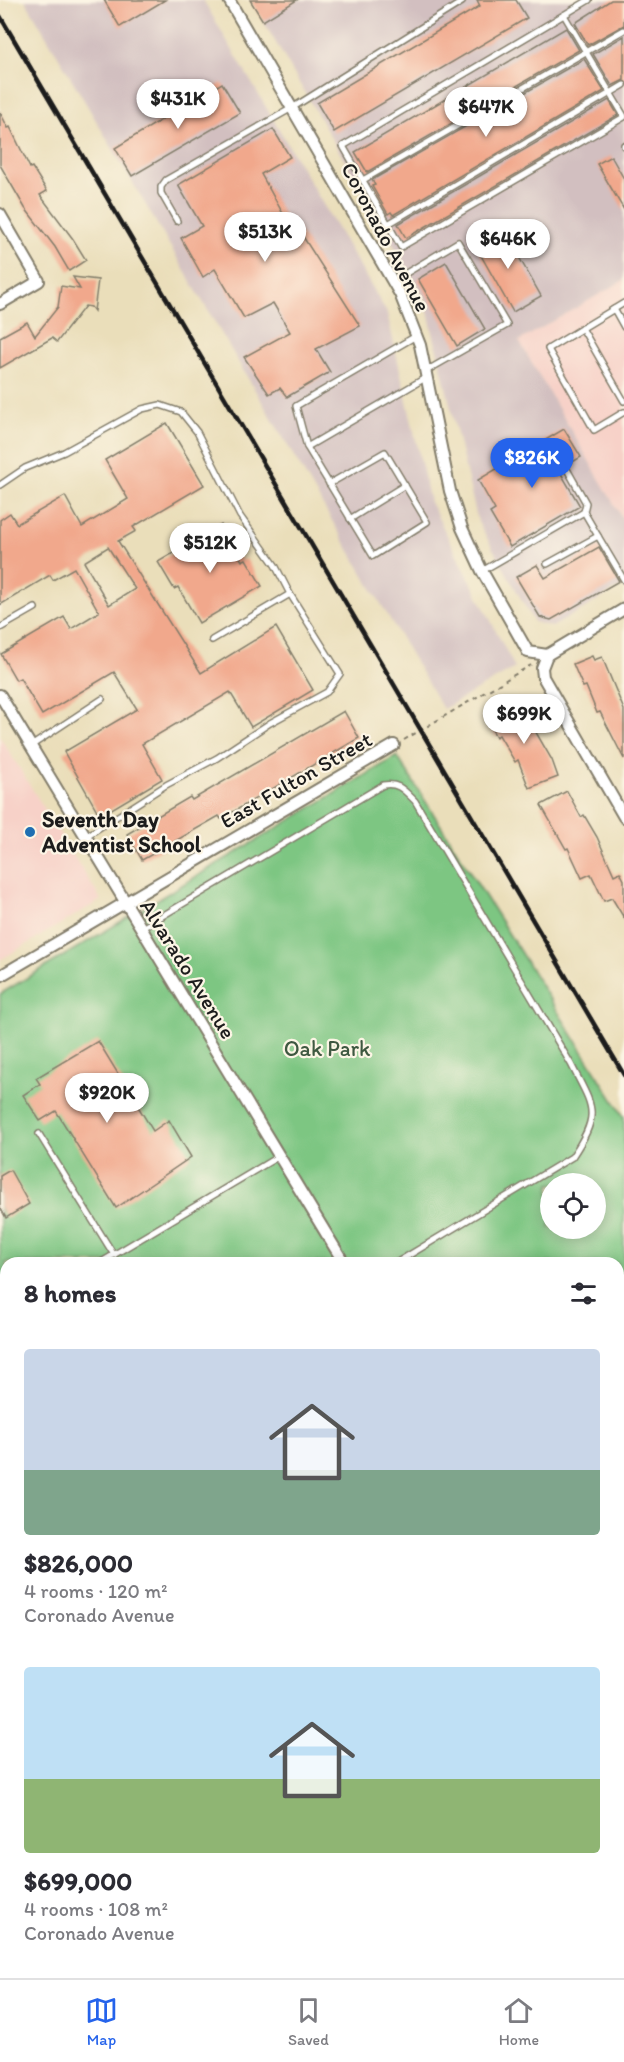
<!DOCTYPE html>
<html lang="en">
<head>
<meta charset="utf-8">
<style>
	body { margin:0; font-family:Itim,sans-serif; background:#f7f7f7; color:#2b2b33; height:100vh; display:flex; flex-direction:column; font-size:22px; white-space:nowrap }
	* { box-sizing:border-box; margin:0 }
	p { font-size:20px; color:#7c7c81 }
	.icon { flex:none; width:33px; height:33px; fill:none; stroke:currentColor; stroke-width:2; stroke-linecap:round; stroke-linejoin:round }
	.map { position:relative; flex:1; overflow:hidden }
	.side { position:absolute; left:0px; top:1257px; width:624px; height:722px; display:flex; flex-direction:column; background:#fff; border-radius:18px 18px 0 0; box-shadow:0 3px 15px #0003 }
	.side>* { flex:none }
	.fabs { position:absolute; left:540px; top:1173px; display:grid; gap:12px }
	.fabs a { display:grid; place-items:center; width:66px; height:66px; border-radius:50%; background:#fff; box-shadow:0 3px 15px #0003; font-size:30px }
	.price { position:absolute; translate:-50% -51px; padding:0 14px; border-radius:21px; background:#fff; color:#222; font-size:20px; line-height:39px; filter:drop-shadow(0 2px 3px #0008) }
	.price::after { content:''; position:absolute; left:50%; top:36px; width:18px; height:14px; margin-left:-9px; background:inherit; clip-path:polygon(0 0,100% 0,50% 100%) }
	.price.active { background:#2563eb; color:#fff }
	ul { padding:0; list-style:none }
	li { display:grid; align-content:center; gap:12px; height:318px; padding:0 24px }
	li span { display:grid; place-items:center; height:186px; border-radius:6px; color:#555 }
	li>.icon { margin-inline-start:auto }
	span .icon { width:108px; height:108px; fill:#fffc; stroke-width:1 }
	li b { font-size:26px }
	h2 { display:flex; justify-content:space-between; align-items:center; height:72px; padding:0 24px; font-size:26px }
	.tab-bar { display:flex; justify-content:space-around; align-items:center; height:84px; border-top:2px solid #e1e1e2; background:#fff; font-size:16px; color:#7c7c81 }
	.tab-bar a { display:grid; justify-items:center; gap:3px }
	.tab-bar .active { color:#2563eb }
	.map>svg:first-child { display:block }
</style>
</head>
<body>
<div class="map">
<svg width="624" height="1978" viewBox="0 0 624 1978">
	<rect width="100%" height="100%" fill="#fcf5e5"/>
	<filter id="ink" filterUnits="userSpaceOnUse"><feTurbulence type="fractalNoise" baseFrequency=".0167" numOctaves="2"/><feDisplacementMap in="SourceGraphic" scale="12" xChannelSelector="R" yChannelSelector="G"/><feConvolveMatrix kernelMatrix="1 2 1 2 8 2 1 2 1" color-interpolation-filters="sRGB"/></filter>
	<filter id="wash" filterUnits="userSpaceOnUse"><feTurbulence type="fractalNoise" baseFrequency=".008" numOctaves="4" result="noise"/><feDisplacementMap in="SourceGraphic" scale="24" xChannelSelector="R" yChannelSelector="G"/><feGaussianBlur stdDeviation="1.35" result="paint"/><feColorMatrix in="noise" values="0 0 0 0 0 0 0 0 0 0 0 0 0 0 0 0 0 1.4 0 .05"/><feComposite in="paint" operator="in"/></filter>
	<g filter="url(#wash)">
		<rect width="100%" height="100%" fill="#eadeba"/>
		<g fill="#f7d1c8">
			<polygon points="624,280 624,521 519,341"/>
			<polygon points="0,737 101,900 0,960"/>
		</g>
		<g fill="#d2bfc0">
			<polygon points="25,0 203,0 387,313 430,502 515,668 443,709"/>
			<polygon points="251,0 624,0 624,280 519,341 624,521 624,585 552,627 534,622 478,522 425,299"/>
		</g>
		<g fill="#7dc682" stroke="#4c714f" stroke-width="1.5" fill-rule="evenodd">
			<path d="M397,756L624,1117V1409L618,1413V1263H6V1830L0,1833V994ZM550,1184H596V1228H550Z"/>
			<polygon points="624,1484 624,1978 245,1978 242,1973 618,1972 618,1488"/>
		</g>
		<g id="blocks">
			<g fill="#f1a88c" fill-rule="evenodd">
				<polygon points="104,0 165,0 120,27"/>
				<polygon points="250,0 297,0 263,21"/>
				<polygon points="477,0 516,0 527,18 334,132 317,103 480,6"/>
				<polygon points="611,0 624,0 624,25 588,45 575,23"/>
				<polygon points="566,28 579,50 367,172 355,152"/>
				<polygon points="624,36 624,80 612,86 593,54"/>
				<polygon points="584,59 604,91 393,215 391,212 388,214 372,186 375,185 372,180"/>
				<polygon points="222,83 240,113 132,176 115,148"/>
				<polygon points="609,100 618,115 406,238 398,224"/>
				<polygon points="0,112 8,128 10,127 30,168 32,167 47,191 40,195 73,239 86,260 69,271 55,247 25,208 0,165"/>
				<polygon points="273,129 290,157 261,174 286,219 293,221 360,326 316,349 330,372 287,397 280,388 269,394 244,357 290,332 273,303 244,318 215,269 203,277 181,238 202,226 178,185"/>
				<polygon points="611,156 624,179 624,210 597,164"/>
				<polygon points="503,229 541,296 513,312 475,245"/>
				<polygon points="446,262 485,329 457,346 418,279"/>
				<polygon points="73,277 98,280 94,311 91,307 85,306 57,342 52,338 0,368 0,337 27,322 35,336 58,307 61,286 80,289"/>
				<path d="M167,423L204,485L133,527L136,531L118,541L201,673L276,627L313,690L251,727L230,692L142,744L162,779L100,816L64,752L137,709L114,672L42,715L20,678L16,680L1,654L64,617L71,629L99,612L74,568L53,580L50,575L0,605V520L10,513L17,524L65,496L82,527L128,499L105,460ZM108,547L135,589L109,605L84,562Z"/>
				<polygon points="564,429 581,457 559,470 580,506 510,547 490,513 495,510 478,480"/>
				<polygon points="221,525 242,561 246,559 262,586 199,623 178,587 174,589 158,562"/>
				<polygon points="599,547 619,581 551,620 540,617 516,577 537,565 545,578"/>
				<polygon points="592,656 594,660 602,657 624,710 624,759 600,712 597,713 586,686 583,687 573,664"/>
				<polygon points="519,703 552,760 558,777 529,788 518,760 515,762 499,735 496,737 487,720"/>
				<polygon points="344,711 359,738 221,819 219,816 142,860 127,834 190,797 192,800"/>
				<polygon points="567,791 581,817 584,815 597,837 614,875 620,872 624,880 624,918 612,898 604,901 591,874 582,878 568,848 566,849 541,805"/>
				<polygon points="98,1041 153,1131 169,1120 191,1157 116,1208 56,1111 40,1121 23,1095 40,1084 36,1078"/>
				<polygon points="10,1170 29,1204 6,1218 0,1207 0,1176"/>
			</g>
		</g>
	</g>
	<g filter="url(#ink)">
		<use href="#blocks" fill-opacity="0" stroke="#837d6b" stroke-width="1.5"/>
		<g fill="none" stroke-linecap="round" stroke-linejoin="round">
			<defs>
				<g id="service">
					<polyline points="564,15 624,116"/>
					<polyline points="624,85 388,224 401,247 624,117"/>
					<polyline points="624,145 624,146"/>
					<polyline points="363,180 624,30"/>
					<polyline points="177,221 161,193 161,187 166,180 292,108 462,2"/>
					<polyline points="388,224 343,146 589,0"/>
					<polyline points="393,281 458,242 507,325 426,371"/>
					<polyline points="624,303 548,349 594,430 624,412"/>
					<polyline points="614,309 624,327"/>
					<polyline points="582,328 624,401"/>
					<polyline points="307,447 427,377"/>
					<polyline points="568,471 586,503 584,512"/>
					<polyline points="329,484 385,452 427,522 373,556 307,447 296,406 416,336"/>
					<polyline points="0,485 25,468 64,452 142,409 160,405 181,412 197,432 240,516 275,565 290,594 340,674 327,692 270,723 217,758 166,785 85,837"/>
					<polyline points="350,519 405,485"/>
					<polyline points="598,536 624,580"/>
					<polyline points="482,571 584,512 598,536 547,564"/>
					<polyline points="0,628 35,608"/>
					<polyline points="212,640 290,594"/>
					<polyline points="31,746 102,699"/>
					<path d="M142,928L383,785C398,782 404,790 415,801L571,1064C593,1108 602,1112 572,1157L396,1263"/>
					<polyline points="39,1134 114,1255"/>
					<polyline points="100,1263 279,1156"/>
					<polyline points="0,1323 6,1319"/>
					<polyline points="618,1599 624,1596"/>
					<polyline points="618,1788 624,1797"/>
					<polyline points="618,1848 624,1847"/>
					<polyline points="335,1972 336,1978"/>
					<polyline points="516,1972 518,1978"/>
				</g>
				<g id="minor">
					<polyline points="229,0 400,294 420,345 450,491 462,528 482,571 528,652 547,655"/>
					<polyline points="0,214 39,281 0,304"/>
					<polyline points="547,655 542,668 543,677 624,817"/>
					<polyline points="547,655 624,609"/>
					<polyline points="0,695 344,1263"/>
					<polyline points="0,976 394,745"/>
					<polyline points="128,1978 137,1972"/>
				</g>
				<g id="tertiary">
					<polyline points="618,1435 624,1431"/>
					<polyline points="0,1852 6,1848"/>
				</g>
			</defs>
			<use href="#service" stroke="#837d6b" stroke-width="8"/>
			<use href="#minor" stroke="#837d6b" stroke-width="14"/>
			<use href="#tertiary" stroke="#837d6b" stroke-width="16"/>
			<polyline stroke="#837d6b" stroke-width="2" stroke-dasharray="4.5 4.5" stroke-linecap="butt" points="404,740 531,665"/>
			<use href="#service" stroke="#fff" stroke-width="5"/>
			<use href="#minor" stroke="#fff" stroke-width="10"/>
			<use href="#tertiary" stroke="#fff" stroke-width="14"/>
			<polyline stroke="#1c1c1c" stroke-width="4.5" points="0,16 624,1075"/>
		</g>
	</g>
	<circle fill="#1f6fb2" stroke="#fcf5e5" stroke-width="2" cx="30" cy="832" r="6"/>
	<g text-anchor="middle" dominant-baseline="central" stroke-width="4.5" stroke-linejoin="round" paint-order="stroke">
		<g font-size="22" fill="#1c1c1c" stroke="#fcf5e5">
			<text transform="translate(386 237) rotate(62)">Coronado Avenue</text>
			<text transform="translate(296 780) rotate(-30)">East Fulton Street</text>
			<text transform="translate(188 969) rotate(58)">Alvarado Avenue</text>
		</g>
		<g font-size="22" font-weight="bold" fill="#1c1c1c" stroke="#fcf5e5" text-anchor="start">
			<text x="42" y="819">Seventh Day<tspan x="42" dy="25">Adventist School</tspan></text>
		</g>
		<g font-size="22" fill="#3e5840" stroke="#fcf5e5">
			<text x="327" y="1048">Oak Park</text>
		</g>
	</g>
</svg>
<div class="fabs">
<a><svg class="icon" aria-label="locate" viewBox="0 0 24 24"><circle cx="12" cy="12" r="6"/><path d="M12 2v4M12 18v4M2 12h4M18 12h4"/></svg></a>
</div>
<b class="price" style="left:178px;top:130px">$431K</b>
<b class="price" style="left:486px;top:138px">$647K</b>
<b class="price" style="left:265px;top:263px">$513K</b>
<b class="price" style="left:508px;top:270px">$646K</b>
<b class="price active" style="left:532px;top:489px">$826K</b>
<b class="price" style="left:210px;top:574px">$512K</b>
<b class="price" style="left:524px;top:745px">$699K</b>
<b class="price" style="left:107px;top:1124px">$920K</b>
<section class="side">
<h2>8 homes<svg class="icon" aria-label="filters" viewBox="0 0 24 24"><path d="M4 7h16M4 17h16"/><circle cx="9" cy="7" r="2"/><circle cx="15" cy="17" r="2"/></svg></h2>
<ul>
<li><span style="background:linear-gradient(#c9d6e8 65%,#7fa58c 0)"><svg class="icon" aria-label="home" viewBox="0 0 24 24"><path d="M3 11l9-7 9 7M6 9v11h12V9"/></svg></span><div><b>$826,000</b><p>4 rooms · 120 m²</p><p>Coronado Avenue</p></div></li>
<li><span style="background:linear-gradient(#bfe0f5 60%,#8fb573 0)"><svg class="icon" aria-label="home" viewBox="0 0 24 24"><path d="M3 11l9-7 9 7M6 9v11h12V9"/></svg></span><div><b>$699,000</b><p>4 rooms · 108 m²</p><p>Coronado Avenue</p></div></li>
</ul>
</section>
</div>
<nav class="tab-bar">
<a class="active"><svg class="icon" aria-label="map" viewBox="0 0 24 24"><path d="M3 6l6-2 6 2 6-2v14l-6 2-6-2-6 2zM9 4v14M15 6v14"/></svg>Map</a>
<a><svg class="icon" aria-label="saved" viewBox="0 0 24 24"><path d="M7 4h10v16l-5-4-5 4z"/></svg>Saved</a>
<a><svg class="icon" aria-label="home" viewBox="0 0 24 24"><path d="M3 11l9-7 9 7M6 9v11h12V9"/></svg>Home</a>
</nav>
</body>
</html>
